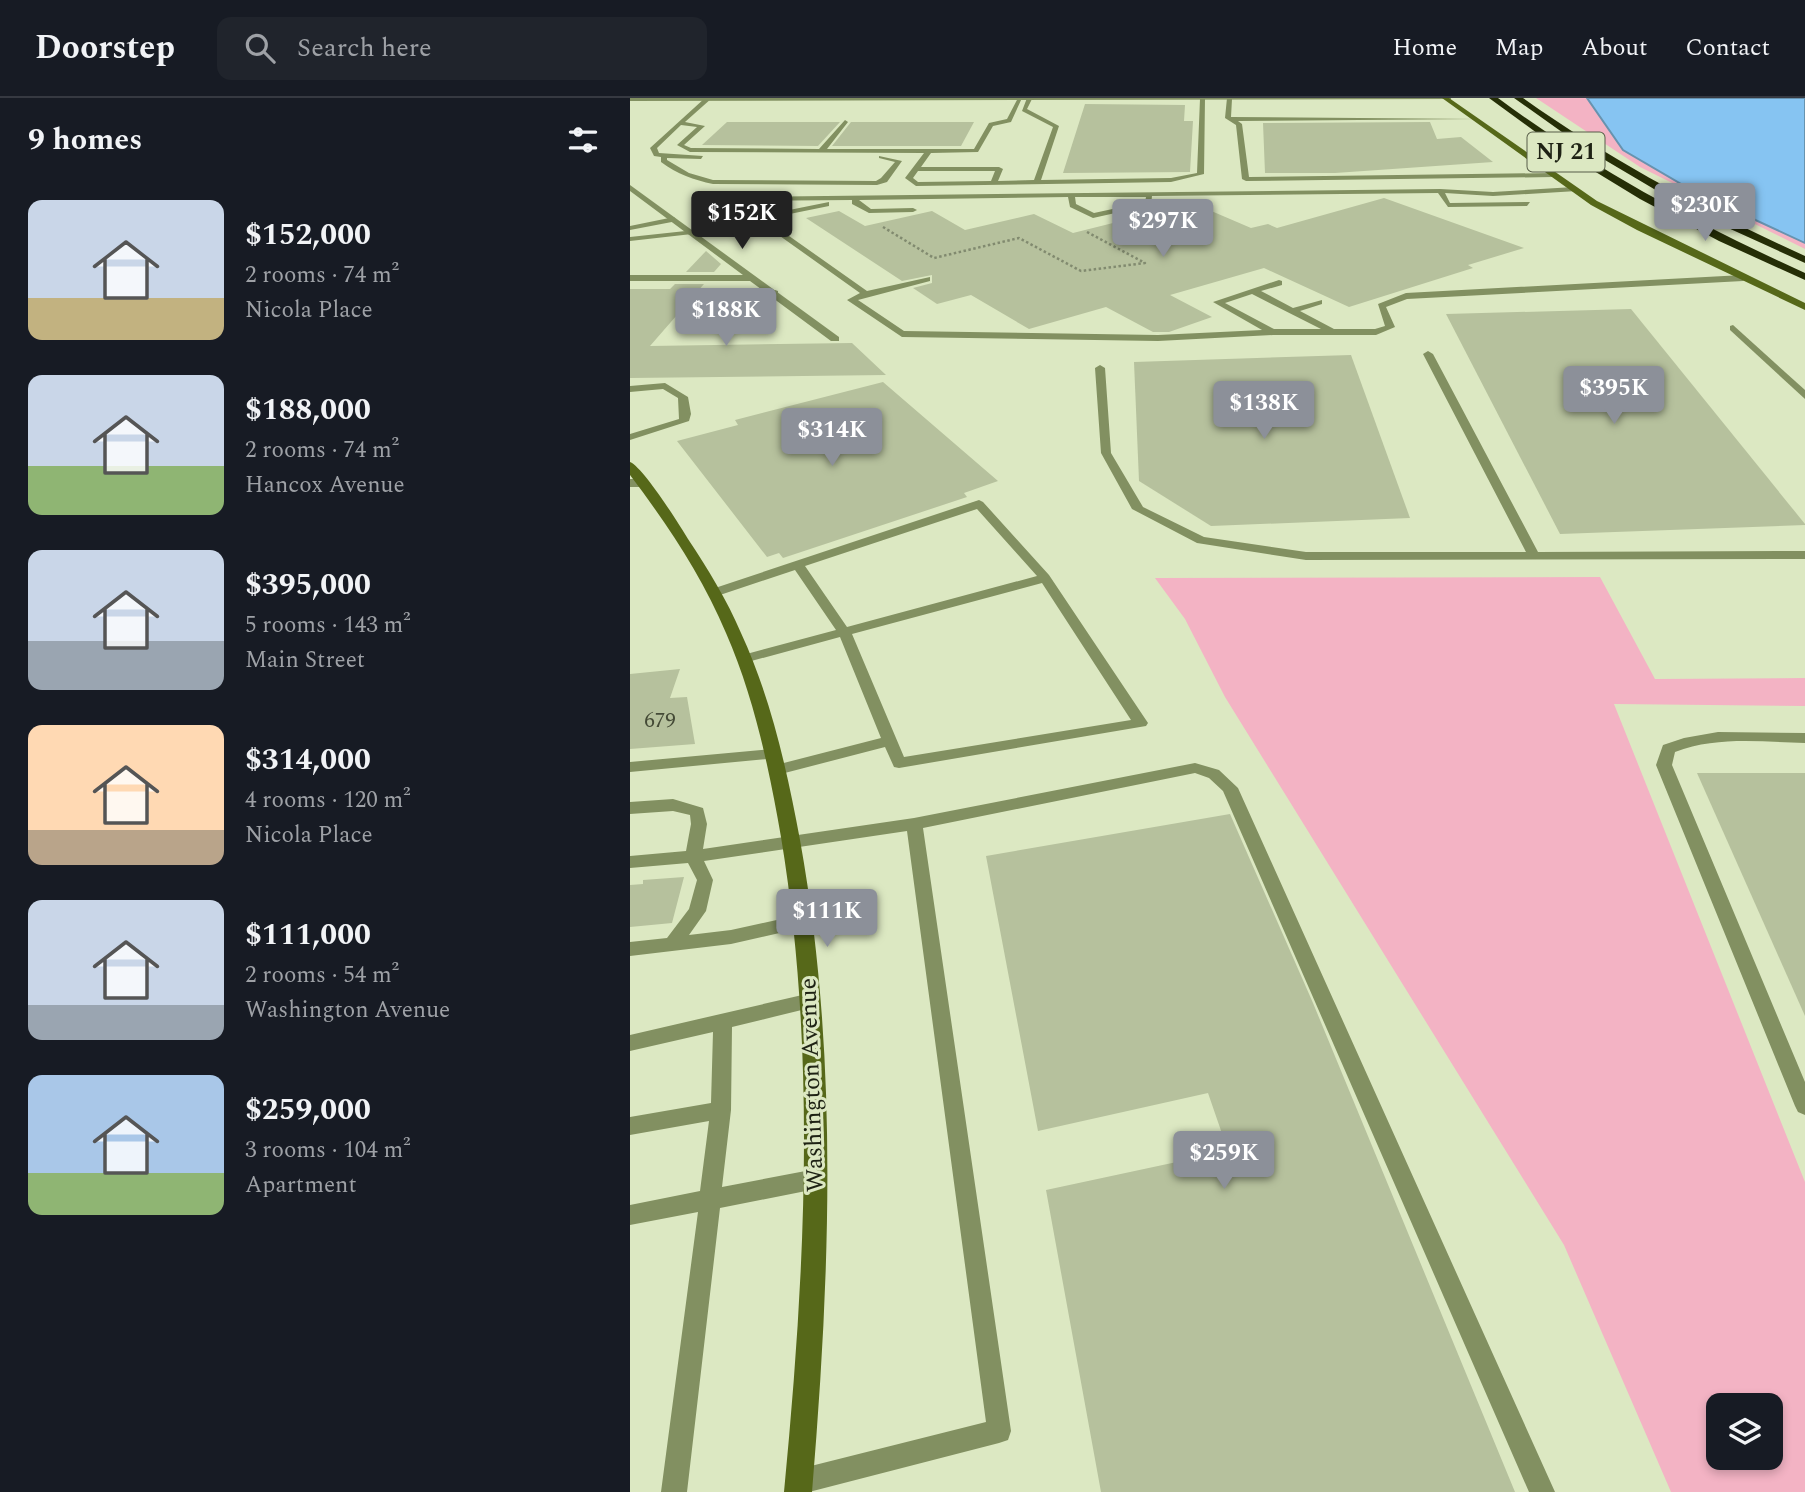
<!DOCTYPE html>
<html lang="en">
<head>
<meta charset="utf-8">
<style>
	body { margin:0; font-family:Spectral,serif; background:#20242c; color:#f1f3f6; height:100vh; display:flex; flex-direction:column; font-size:26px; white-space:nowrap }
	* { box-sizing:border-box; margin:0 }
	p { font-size:23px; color:#9ea1a6 }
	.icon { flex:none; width:38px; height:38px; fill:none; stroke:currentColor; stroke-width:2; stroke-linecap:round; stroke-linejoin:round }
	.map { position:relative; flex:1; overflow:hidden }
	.drawer { display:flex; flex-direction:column; background:#171b24; width:630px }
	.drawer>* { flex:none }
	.buttons { position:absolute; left:1076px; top:1295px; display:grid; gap:14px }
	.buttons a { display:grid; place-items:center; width:77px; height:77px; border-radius:14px; background:#171b24; box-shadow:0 4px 10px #0003; font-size:35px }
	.price { position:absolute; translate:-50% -60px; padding:0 16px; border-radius:7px; background:#8c9099; color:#fff; font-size:23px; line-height:46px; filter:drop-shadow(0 2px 4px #0008) }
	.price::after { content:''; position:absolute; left:50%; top:42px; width:21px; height:16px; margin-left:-10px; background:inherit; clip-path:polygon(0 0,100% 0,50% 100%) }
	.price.current { background:#222; color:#fff }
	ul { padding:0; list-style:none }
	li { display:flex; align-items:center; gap:21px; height:175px; padding:0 28px }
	li span { display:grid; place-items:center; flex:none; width:196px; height:140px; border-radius:14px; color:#555 }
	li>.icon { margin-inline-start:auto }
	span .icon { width:84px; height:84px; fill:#fffc; stroke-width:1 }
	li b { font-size:30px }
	h2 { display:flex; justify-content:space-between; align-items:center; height:84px; padding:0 28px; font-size:30px }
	header { display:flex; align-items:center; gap:42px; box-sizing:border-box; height:98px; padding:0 35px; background:#171b24; border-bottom:2px solid #363941 }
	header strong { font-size:33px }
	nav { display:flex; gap:38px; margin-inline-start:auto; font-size:24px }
	.search { width:490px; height:63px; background:#20242c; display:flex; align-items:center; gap:18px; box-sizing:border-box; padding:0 24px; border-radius:14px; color:#9ea1a6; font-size:26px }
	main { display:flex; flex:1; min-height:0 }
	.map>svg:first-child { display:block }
</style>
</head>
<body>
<header>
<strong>Doorstep</strong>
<div class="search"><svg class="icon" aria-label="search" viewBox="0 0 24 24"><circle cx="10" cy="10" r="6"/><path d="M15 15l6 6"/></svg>Search here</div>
<nav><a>Home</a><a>Map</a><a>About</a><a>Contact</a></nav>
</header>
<main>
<section class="drawer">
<h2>9 homes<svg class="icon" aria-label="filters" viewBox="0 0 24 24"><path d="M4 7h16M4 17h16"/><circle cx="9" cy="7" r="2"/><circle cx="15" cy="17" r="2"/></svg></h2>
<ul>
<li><span style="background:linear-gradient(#c9d6e8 70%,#c2b280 0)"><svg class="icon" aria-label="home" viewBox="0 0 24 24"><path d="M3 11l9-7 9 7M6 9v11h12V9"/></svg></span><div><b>$152,000</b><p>2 rooms · 74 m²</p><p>Nicola Place</p></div></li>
<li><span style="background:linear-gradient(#c9d6e8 65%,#8fb573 0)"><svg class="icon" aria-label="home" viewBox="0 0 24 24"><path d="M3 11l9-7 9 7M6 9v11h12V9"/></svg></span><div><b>$188,000</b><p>2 rooms · 74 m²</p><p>Hancox Avenue</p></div></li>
<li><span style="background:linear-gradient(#c9d6e8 65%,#9aa5b1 0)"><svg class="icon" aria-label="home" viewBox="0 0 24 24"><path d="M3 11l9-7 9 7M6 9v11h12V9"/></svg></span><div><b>$395,000</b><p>5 rooms · 143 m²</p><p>Main Street</p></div></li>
<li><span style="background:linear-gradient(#ffd9b3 75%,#b9a48a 0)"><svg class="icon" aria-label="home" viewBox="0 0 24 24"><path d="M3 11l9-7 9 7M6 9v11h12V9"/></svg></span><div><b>$314,000</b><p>4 rooms · 120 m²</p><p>Nicola Place</p></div></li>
<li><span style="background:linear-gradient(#c9d6e8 75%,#9aa5b1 0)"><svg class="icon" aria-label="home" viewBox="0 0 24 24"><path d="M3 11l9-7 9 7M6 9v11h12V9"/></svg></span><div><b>$111,000</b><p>2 rooms · 54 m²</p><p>Washington Avenue</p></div></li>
<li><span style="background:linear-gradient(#a9c7e8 70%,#8fb573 0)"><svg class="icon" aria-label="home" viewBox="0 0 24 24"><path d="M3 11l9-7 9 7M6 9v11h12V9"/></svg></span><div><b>$259,000</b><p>3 rooms · 104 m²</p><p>Apartment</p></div></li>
</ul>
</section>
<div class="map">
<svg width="1175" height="1394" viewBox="0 0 1175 1394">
	<rect width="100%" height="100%" fill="#dce8c2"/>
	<g fill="#f3b3c4" fill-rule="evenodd">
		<polygon points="906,0 957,0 993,52 1065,94 1175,145 1175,151 1010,69"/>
		<path d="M970,479L1025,581L1175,580V608L984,606L1175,1084V1394H1041L934,1147L595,599L555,521L525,480ZM1088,1307H1141V1360H1088Z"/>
	</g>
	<polygon fill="#86c4f2" stroke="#6793af" stroke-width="2" points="957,0 1175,0 1175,145 1065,94 993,52"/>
	<g fill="#b6c19d">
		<polygon points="455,6 555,7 554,23 563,23 560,74 433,75"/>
		<polygon points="97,24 210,24 188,48 72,47"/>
		<polygon points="221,24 344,24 331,48 202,48"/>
		<polygon points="800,24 807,41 831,39 863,64 705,75 635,75 633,25"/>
		<polygon points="754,100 894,150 838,167 843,170 719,209 634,170 540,197 582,219 539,234 523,234 476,209 399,231 341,197 307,206 283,190 302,185 302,177 272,183 176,120 209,113 235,128 302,113 335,132 404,116 443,135 503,120 513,124 572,109 621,130 638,126 647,130"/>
		<polygon points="76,153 91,166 84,174 56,174"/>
		<polygon points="45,186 74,186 20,248 222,245 256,277 0,280 0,191 40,191"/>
		<polygon points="1001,211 1175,426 1175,427 930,436 816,216"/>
		<polygon points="721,257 780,420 581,428 509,383 504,264"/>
		<polygon points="253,284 368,383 334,395 337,399 153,460 149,455 137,459 47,343 108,327 105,322"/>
		<polygon points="50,571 40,600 57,599 65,646 0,651 0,576"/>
		<polygon points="1067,675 1175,675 1175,918"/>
		<polygon points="600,716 683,905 885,1394 471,1394 416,1092 598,1053 578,995 408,1033 356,758"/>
		<polygon points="54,779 42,825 0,829 0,787 13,786 13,782"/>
	</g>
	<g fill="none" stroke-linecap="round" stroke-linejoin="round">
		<polyline stroke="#818a6f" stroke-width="2.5" stroke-dasharray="2.5 2.5" stroke-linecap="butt" points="253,129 304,160 389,140 451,173 515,165 457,134"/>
		<g fill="#829061" fill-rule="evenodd">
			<path d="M75,0H82L55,24L75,28L54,47L61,50L189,51L215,22L218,24L197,51H344L359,25L377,21L388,0H392L381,24L363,28L348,54L301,55L291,69H369L373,71L368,83L404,82L423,29L392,13L397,0L402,1L397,11L429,28L411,82L541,80L567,75L570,1L575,0L574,76L541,84L286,88L275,80L294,55L60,54L47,47L67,29L51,27L27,50L29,55L73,58L71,61L37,60V62L59,75L83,82L246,83L251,80L265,64L249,60V58L272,63L257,84L247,87L83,86C64,82 47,76 31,64V59L24,58L20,50ZM288,73H365L361,83L288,84L283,80Z"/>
			<polygon points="597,0 602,1 601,19 848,21 608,23 612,26 619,79 923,75 927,77 923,79 616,83 612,81 606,27 595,20"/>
			<path d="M944,89L947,93L863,98L815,95L820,105L900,104L897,108L818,109L808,95L522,98L521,107L463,120L440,109L438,99L229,102L241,111L283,110L287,112L283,114L239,115L222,106V102L110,103L130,118L199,104V108L135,121L237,193L300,179V183L228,202L274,233L528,237L632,232L583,204L649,182L652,183V187L631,193L663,210L692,202V206L670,213L704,231H745L755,228L748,206L776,195L1113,177L1117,180L1113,183L777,201L756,209L765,229L746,237H643L528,243L272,239L217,202L230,195L98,101L102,99L810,91L863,94ZM445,99H516L515,104L464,115L446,106ZM622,196L691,231H644L595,205Z"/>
			<polygon points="44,119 47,123 0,132 0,128"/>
			<polygon points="65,132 62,136 0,143 0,139"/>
			<polygon points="145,192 148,193 148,197 79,215 75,212"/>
			<polygon points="1103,227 1175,292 1175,301 1100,232 1100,228"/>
			<polygon points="798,253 803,256 908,454 1175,453 1175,461 676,462 567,445 502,411 471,355 465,270 470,267 475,270 481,355 513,409 574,439 676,454 896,454 793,256"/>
			<polygon points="35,285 58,299 61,316 59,323 0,342 0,336 49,321 48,300 33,291 0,294 0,288"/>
			<path d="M349,402L353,404L419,477L516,622L518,625L516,628L269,670L264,669L255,649L147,677L142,676L139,672L142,668L251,640L210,539L114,565L107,561L109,558L206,532L165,472L84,499L78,495L79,492ZM347,411L407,478L217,529L175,468ZM412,485L501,622L274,659L222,536Z"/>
			<path d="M1088,634L1175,635V645C1131,644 1087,638 1045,654L1042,667L1175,984V1017L1168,1014L1165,1008L1026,667L1033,647L1054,640Z"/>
			<polygon points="142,651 150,656 147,660 0,674 0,664"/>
			<polygon points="565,665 589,672 608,690 925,1394 899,1394 593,693 579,680 565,675 293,730 381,1333 378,1342 369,1345 179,1394 160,1393 156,1384 160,1375 169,1371 356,1324 277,733 74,763 83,782 76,813 59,837 101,832 174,816 180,818 183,823 180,828 101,846 0,858 0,844 37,840 59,811 67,782 58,765 0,770 0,758 56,753 61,726 60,717 43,713 0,716 0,704 43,701 73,710 77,726 73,751 284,720"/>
			<polygon points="181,895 188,898 190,903 188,908 102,929 101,1012 92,1089 186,1071 193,1074 197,1081 193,1088 186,1091 90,1110 57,1394 31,1394 68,1114 0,1127 0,1107 70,1093 79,1023 0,1037 0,1019 81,1005 83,934 0,953 0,937"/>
		</g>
		<g fill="#829061" fill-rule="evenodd">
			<polygon points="0,0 821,0 821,1 0,3"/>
			<polygon points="0,87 209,239 209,243 201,243 120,183 0,183 0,177 113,177 0,93"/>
			<polygon points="0,381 13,381 19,385 13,389 0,389"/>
		</g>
		<g fill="#566819" fill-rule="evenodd">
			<polygon points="812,0 819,0 967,103 1175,205 1175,212 1007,132 961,107"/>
			<path d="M0,364C13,369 49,426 58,441C78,471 97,502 111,535C141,600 157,672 170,742C209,958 200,1177 182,1394H154C175,1176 187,956 151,739C139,670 124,599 96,535C72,478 37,426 0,377Z"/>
		</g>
		<g fill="#252e06" fill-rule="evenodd">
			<path d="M859,0H868C964,71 1067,126 1175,175V182L1089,143L1010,101L933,54Z"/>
			<path d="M884,0H893C982,63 1076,113 1175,158V165L1096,129L1024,91L953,49Z"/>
		</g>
	</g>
	<g text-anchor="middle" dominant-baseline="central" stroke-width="6" stroke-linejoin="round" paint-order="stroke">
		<g font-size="21" fill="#444a36">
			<text x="30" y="623">679</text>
		</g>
		<rect fill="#dce8c2" stroke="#575d48" stroke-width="2" x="897.5" y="34.5" width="77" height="39" rx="5"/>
		<g font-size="23" font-weight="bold" fill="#1e2214">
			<text x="936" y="54">NJ 21</text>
		</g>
		<g font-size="24" fill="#1e2214" stroke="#dce8c2">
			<text transform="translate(182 987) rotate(-92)">Washington Avenue</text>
		</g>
	</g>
</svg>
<div class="buttons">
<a><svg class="icon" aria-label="layers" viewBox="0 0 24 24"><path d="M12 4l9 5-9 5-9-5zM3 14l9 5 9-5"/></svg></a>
</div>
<b class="price" style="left:1075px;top:145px">$230K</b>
<b class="price current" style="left:112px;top:153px">$152K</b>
<b class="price" style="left:533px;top:161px">$297K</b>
<b class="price" style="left:96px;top:250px">$188K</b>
<b class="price" style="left:984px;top:328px">$395K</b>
<b class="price" style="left:634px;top:343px">$138K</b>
<b class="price" style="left:202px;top:370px">$314K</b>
<b class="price" style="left:197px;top:851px">$111K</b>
<b class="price" style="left:594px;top:1093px">$259K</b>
</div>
</main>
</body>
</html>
